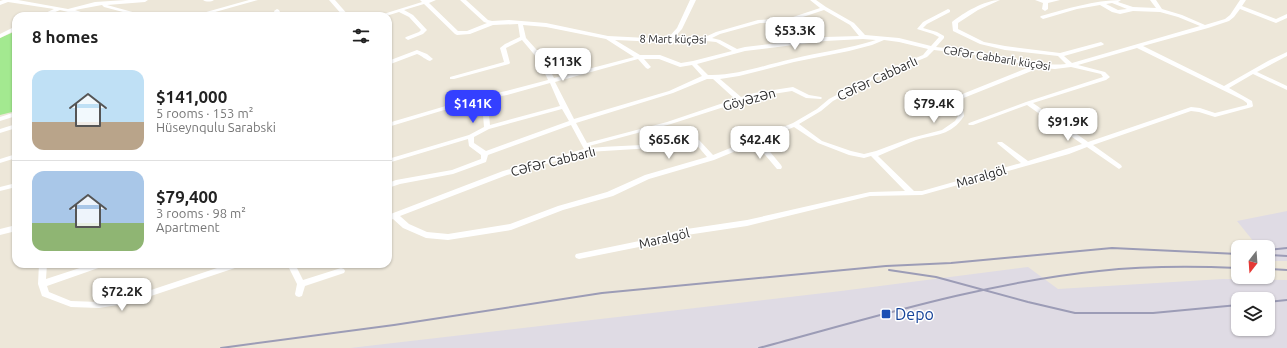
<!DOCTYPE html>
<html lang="en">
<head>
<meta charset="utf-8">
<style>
	body { margin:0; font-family:Ubuntu,sans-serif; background:#f6f6f6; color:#222; height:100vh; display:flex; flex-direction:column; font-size:15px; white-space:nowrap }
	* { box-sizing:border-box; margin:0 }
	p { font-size:13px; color:#767676 }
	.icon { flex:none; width:22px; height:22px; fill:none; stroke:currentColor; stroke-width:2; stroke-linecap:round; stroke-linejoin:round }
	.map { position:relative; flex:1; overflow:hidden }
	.drawer { position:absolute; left:12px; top:12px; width:380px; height:256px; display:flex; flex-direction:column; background:#fff; border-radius:12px; box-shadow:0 1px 3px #0004 }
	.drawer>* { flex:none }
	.needle { width:26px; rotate:197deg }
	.tools { position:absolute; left:1231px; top:240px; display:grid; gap:8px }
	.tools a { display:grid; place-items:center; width:44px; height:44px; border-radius:8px; background:#fff; box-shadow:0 1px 3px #0004; font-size:20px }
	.price { position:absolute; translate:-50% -34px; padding:0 9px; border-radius:8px; background:#fff; color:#222; font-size:13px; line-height:26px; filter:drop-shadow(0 1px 2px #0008) }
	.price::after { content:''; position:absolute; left:50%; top:24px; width:12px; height:9px; margin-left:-6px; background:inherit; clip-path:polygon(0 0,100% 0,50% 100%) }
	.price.current { background:#3440ff; color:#fff }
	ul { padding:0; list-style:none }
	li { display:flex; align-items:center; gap:12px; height:100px; padding:0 20px }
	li+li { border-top:1px solid #e0e0e0 }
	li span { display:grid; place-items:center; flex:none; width:112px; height:80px; border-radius:12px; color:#555 }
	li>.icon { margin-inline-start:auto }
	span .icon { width:48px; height:48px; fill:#fffc; stroke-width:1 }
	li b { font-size:17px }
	h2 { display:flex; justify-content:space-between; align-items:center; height:48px; padding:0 20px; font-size:17px }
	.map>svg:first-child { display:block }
</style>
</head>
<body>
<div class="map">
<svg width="1287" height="348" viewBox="0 0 1287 348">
	<rect width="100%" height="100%" fill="#ede7d9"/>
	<g fill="#dfdbe4" fill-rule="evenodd">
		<polygon points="1287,211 1287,261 1269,261 1268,247 1258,247 1237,221"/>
		<path d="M1028,267L1058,289L1223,279L1287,280V348H350L841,291ZM1238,299H1268V329H1238Z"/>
	</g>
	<polygon fill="#a3e990" points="16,31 16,111 0,115 0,38"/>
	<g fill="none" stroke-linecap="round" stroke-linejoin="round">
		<g fill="#fff" fill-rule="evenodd">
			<polygon points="3,0 18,0 68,9 95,2 126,0 148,0 145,2 107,5 147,16 138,16 104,7 102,5 75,10 93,16 84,16 60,10 46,16 39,16 54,9 8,2 0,5 0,1"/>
			<path d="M203,0H214C211,2 206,2 203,0Z"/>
			<polygon points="249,0 258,0 201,16 192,16"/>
			<polygon points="329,0 335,0 349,16 343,16"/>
			<path d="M420,0H436L429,3L458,31H467L487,23L484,22L460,0H466L488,20L492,21L509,20L546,23L608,36L667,39L677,28L690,0H696L682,29L673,39L705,37L716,32L758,20L778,19L793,17L820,8L810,0H816L826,7L854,23L865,35L899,38L931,46L939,37L933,34L917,29L923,22L948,9L950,10V12L927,24L923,28L937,32L944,36V38L936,47C953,49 970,49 986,53C1013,58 1039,67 1066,64L1058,56L1005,50L980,44L953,31L952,22C963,13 985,0 1000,0L978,10L958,23V29L984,42L1005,46L1060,53L1101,42L1104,44L1103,45L1064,56L1072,63L1200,26L1178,17L1160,12L1133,11L1120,14L1112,12L1100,5L1077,9L1043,19L1040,17L1041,16C1067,9 1094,0 1121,0L1118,2L1133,7L1156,8L1150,0H1156L1162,9L1182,15L1205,25L1225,19L1230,15L1240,0H1246L1242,6L1276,19L1287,14V18L1276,23L1240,9L1234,17L1229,21L1208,28L1143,46L1224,86L1268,61L1287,52V56L1257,72L1287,86V90L1253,74L1229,88L1252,101L1253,106L1252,107L1215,117L1199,112L1191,111L1093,145L1121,165L1122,167L1119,169L1087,147L1069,154L922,195L870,196L747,226L680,236L649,245L579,259L576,258L575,256L576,254L649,239L680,230L747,220L870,192L905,191L871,156L864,158L849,155L818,143L794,127L761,141L781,165L782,167L781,169H777L755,143L714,160L649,179L613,196L563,210L511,230L448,240L426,238L403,228L393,219L388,221V215L503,171L584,149L571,125L488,155L486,162L453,174L400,184L388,188V183L396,180L452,170L481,159V155L469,146L468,139L388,163V159L469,135L484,127L483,115L474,101L388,127V123L473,98L506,91L548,80L538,59L522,40L506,48L510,63L509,64L454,79H450V77L504,62L500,48L505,44L520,37L518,24L493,25L470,34L457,35L455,34L424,4L404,10L413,15L427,30L423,34L408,40L405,38L406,37L419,32L421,30L409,17L399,12L386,16H377L422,2ZM1112,3L1127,9L1118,10L1106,4ZM824,10L850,25L859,36L825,37L745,47L737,49L720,40L712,38L720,34L760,23H778L794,20ZM523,25L546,27L606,39L634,57L554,78L544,58L526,38ZM863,39L876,40C849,49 820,52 792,59C764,65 737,76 708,75L697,64L745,51L825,41ZM615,40L682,43L706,41L716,42L732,51L693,61L681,63L660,55H640ZM884,40L899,42L928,49L923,55L874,75L829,99L817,109L793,123L713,155L699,140C684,136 668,142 653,144C632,146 611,146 590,148L589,146L671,124L755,97L792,91L806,98L821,99L822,98L821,97L809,95L793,87L754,93L741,97L720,79L739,76L794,62L849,51L872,45ZM1137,48L1243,100L1247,103V105L1215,113L1200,108L1191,107L1088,142L1033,103L1106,80L1110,77L1105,72L1078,65ZM934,50L984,56L1032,66L950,99L949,100L957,109L958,116L955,121L942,130L911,138L876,151L864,154L851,151L822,141L799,124L821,111L833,101L878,77L927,57ZM638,59L646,68L648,69L651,67L644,59H659L680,67L692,65L702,76L669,91L574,119L555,82ZM1071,67L1101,74L1103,77L1026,102L969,123L968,124L969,125H973L1027,105L1082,144L1028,161L1002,142H998L997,143L998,144L1021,163L922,191H914L878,156C890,151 903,145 916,140C936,134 951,136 964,116L963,109L956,101L1039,68L1055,69ZM707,79H713L735,99L667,122L587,143L576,123L673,93ZM550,83L560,106L490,125L489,115L479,100L507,95ZM562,109L569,121L486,151L474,143V137L489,129ZM684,143H695L707,157L645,175L607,192L558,206L510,224L448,234L427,232L409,224L400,216L507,175L588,152L652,148Z"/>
			<polygon points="1035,0 1060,0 1048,3 1048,9 1045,11 1042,9 1043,3"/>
			<polygon points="277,9 279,10 282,16 276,16 274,11"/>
			<polygon points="16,26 16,30 0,38 0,34"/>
			<path d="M417,50L427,54L433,59L430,61C426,60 422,56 417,54L388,65V61Z"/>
			<polygon points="16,112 16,116 0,121 0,117"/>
			<polygon points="16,124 16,128 0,133 0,129"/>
			<polygon points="16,154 16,158 0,163 0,159"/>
			<polygon points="16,183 16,187 0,191 0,187"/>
			<polygon points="16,225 16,231 0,235 0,229"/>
			<polygon points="39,264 47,264 46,279 92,264 105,264 104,266 47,286 49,292 71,301 99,302 130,297 229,264 242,264 241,266 130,303 99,308 71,307 42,296 38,284"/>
			<polygon points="287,264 295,264 303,280 341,268 344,269 345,271 344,273 305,286 302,296 299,297 296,296 295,294 297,284"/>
		</g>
		<g stroke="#9c9cb6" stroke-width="2">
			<polyline points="1268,250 1287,248"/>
			<polyline points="1268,255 1287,256"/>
			<polyline points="1268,269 1287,270"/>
			<polyline points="889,270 936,277 1028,302 1075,313 1153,313 1238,305"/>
			<polyline points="1268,302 1287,300"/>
			<polyline points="221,348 394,325 602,293 886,266 951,263 1112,248 1238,254"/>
			<path d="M759,348C871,318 983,283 1099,271C1145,266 1192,266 1238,268"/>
		</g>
	</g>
	<rect fill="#1a4fb4" stroke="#fff" stroke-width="1.5" x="881" y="309" width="10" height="10" rx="2"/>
	<g text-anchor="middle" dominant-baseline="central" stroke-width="3" stroke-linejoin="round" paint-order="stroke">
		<g font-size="11" fill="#292929" stroke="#fff">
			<text transform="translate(673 39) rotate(1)">8 Mart küçəsi</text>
			<text transform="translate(997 58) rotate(9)">Cəfər Cabbarlı küçəsi</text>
		</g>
		<g font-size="13" fill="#292929" stroke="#fff">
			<text transform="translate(877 78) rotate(-25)">Cəfər Cabbarlı</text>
			<text transform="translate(749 99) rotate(-15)">Göyəzən</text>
			<text transform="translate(553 161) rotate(-14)">Cəfər Cabbarlı</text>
			<text transform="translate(981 176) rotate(-16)">Maralgöl</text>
			<text transform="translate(664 238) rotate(-13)">Maralgöl</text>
		</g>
		<g font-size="16" fill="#164399" stroke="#fff" text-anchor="start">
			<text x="895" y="314">Depo</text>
		</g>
	</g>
</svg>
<div class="tools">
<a><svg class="needle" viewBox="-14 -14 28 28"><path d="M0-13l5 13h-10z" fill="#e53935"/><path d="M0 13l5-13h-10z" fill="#767676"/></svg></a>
<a><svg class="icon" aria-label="layers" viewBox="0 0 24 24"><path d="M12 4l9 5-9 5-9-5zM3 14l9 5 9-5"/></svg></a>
</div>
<b class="price" style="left:795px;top:51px">$53.3K</b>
<b class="price" style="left:563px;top:82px">$113K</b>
<b class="price current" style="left:473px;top:124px">$141K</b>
<b class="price" style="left:934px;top:124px">$79.4K</b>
<b class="price" style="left:1068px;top:142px">$91.9K</b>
<b class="price" style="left:669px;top:160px">$65.6K</b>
<b class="price" style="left:760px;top:160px">$42.4K</b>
<b class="price" style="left:122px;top:312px">$72.2K</b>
<section class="drawer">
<h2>8 homes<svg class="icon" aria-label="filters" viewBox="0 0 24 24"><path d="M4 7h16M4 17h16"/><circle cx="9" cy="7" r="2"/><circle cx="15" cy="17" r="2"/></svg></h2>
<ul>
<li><span style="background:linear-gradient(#bfe0f5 65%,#b9a48a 0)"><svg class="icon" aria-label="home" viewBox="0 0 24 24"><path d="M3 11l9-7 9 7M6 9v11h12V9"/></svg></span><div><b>$141,000</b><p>5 rooms · 153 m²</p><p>Hüseynqulu Sarabski</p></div></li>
<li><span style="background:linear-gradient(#a9c7e8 65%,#8fb573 0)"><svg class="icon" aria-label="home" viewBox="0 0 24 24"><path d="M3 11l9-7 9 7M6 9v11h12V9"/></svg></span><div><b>$79,400</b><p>3 rooms · 98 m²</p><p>Apartment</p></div></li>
</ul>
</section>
</div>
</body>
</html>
